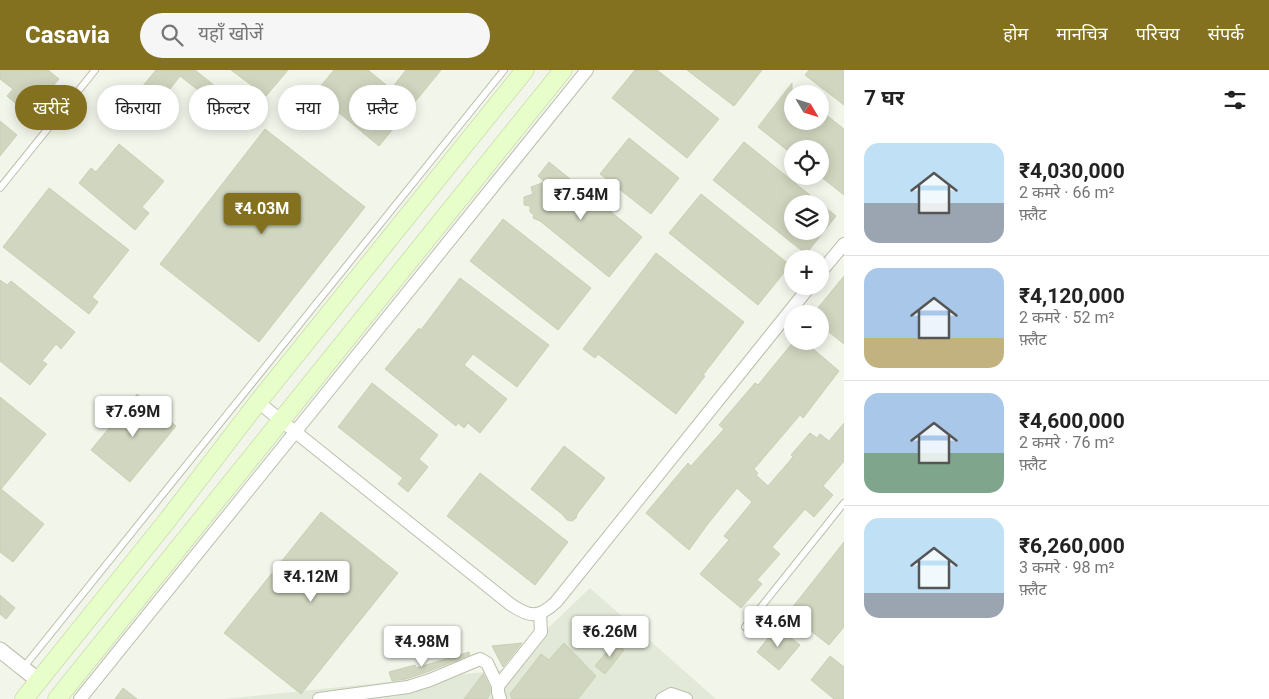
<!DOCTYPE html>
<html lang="hi">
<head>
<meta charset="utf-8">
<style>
	body { margin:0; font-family:Roboto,"Noto Sans Devanagari",sans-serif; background:#f6f6f6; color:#222; height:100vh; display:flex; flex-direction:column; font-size:19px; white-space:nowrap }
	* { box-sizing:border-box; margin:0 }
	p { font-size:16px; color:#767676 }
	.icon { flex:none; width:28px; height:28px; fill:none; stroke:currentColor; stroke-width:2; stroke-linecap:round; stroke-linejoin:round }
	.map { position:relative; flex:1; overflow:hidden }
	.sheet { display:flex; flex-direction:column; background:#fff; width:425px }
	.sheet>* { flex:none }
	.guide { position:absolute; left:15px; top:15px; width:475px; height:45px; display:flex; gap:10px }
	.needle { width:32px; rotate:128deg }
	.tools { position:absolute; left:784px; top:15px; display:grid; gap:10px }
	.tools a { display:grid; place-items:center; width:45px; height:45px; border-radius:50%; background:#fff; box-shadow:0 2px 12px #0003; font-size:25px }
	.price { position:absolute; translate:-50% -42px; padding:0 11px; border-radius:5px; background:#fff; color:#222; font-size:16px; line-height:32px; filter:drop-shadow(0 1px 2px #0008) }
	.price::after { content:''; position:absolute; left:50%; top:30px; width:15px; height:11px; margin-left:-8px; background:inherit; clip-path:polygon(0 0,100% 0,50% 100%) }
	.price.current { background:#83711f; color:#fff }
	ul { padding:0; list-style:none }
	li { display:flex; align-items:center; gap:15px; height:125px; padding:0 20px }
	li+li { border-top:1px solid #e0e0e0 }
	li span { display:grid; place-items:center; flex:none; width:140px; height:100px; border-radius:15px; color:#555 }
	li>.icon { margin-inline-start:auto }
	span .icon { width:60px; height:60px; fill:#fffc; stroke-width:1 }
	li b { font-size:21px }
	h2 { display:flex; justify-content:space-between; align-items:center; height:60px; padding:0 20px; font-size:21px }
	.tag { padding:0 18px; border-radius:22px; background:#fff; box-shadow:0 2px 12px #0003; font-size:18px; line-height:45px }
	.tag.current { background:#83711f; color:#fff }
	header { display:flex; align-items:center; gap:30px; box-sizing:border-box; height:70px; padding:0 25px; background:#83711f; color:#fff }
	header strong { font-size:24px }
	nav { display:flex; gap:28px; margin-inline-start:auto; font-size:18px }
	.search { width:350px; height:45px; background:#f6f6f6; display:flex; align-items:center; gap:12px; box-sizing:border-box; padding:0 18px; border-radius:28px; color:#767676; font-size:19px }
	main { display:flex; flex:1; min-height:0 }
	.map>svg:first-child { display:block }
</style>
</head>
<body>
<header>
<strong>Casavia</strong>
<div class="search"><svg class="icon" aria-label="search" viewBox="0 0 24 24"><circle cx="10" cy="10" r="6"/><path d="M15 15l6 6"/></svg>यहाँ खोजें</div>
<nav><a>होम</a><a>मानचित्र</a><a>परिचय</a><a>संपर्क</a></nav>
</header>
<main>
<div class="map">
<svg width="844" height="629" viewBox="0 0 844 629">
	<rect width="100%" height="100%" fill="#f1f5ea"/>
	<polygon fill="#e2e9d8" points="590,518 716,629 225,629 504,600"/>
	<g fill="#d0d6bf" stroke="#c8d1b2" fill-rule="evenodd">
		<polygon points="0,0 48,0 59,9 29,45 7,26 13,19 0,9"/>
		<polygon points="156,0 195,0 220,20 211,30 180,6 147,49 128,34"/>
		<polygon points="231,0 288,0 266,26"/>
		<polygon points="334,0 368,0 391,19 406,0 441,0 379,76 315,23"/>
		<polygon points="635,0 657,0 719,49 687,88 612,28"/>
		<polygon points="687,0 762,0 734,36"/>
		<polygon points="809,0 844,0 844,35 805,5"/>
		<polygon points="792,13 792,51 820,51 820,40 844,59 844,125 820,106 820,79 792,79 792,84 758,57"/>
		<polygon points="0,51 17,65 0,86"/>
		<polygon points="265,59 365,137 259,272 160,194"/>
		<polygon points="629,68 679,108 651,144 600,104"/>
		<path d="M744,72L836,146L806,184L713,110ZM792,134H820V161H792Z"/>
		<polygon points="119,74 164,111 142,137 149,143 135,160 79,113 91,98 96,102"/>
		<polygon points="549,92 642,167 609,207 540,151 533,148 534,145 530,142 530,136 524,135 524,127 533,124 531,117 545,112 538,106"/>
		<polygon points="49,118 129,180 92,227 98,232 89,244 3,177"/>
		<polygon points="701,124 790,195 758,235 669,163"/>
		<polygon points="503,149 591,218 558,260 470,191"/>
		<polygon points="656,183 744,252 703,305 705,306 676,344 598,284 595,288 583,279"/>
		<polygon points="844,206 844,274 820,255 820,244 813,244"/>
		<polygon points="460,208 549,275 517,317 473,284 464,295 507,329 480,363 468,353 464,358 458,353 456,356 385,299 419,258 421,260"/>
		<polygon points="0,210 7,215 11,211 75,262 61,279 56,274 42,291 47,294 30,315 0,291"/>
		<polygon points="794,271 804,271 839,301 803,348 800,345 754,399 758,403 756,405 768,416 793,387 791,385 810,363 817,368 820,364 829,371 844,353 844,391 823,416 833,425 814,447 805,439 772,477 780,484 757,510 762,514 741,538 700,504 729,470 724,466 752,432 737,418 707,455 689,480 646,443 688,393 691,396 724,359 719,355 755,313 758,315"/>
		<polygon points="372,313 438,365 419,389 428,397 408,422 398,414 403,408 338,357"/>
		<polygon points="137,324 176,356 130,412 91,380"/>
		<polygon points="0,327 46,364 1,419 44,454 13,492 0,482"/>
		<polygon points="564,376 605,408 577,444 576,448 572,451 567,450 563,445 531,419"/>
		<polygon points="480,403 568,472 535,515 447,446"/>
		<polygon points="321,442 398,503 301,624 224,563"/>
		<polygon points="844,472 844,557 829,575 788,543"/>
		<polygon points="0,525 15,538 6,549 0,544"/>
		<polygon points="777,557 800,575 779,600 757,582"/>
		<polygon points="615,572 624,580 605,604 595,596"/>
		<polygon points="522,573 503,597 492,576"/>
		<polygon points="564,573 596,606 578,629 512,629 510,624 541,584 549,590"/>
		<polygon points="469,582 470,585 427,602 406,609 392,611 389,602 415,595 416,598"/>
		<polygon points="830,586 844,597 844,629 834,629 811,610"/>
		<polygon points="483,604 490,618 490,624 487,629 464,629"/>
		<polygon points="123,618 137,629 115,629"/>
	</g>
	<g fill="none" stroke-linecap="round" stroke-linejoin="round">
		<defs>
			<g id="service">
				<polyline points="0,118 95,0"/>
				<polyline points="745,557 844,433"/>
				<polyline points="23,598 504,0"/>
			</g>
			<g id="minor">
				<polyline points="820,203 844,174"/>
				<path d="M258,332L510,534C529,547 538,549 556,532L810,216"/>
				<polyline points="80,629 587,0"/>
				<polyline points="319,629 408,617 430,610 480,589 487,593 498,616"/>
				<polyline points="500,629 498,622 498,616 541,562 540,544"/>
				<polyline points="662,629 671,624 686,629"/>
			</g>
			<polyline id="tertiary" points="0,580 39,611"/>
			<g id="secondary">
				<polyline points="24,629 166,452 258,332 525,0"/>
				<polyline points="57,629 563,0"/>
			</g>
		</defs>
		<use href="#service" stroke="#bac0ac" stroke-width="8"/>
		<use href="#minor" stroke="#bac0ac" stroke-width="14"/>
		<use href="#tertiary" stroke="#bac0ac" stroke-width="17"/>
		<use href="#secondary" stroke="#b7ce95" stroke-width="19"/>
		<use href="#service" stroke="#fff" stroke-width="6"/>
		<use href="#minor" stroke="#fff" stroke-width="12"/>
		<use href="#tertiary" stroke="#fff" stroke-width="15"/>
		<use href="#secondary" stroke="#e8feca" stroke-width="18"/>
	</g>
</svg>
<div class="tools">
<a><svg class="needle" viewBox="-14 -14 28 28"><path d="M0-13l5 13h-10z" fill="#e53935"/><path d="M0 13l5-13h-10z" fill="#767676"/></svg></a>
<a><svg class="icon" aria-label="locate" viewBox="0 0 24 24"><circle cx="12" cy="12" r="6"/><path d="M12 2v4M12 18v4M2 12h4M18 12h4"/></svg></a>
<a><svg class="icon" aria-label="layers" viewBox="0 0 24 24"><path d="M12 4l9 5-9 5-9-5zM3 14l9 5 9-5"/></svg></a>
<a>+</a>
<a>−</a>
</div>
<b class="price" style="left:581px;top:151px">₹7.54M</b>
<b class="price current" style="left:262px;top:165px">₹4.03M</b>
<b class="price" style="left:133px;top:368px">₹7.69M</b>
<b class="price" style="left:311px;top:533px">₹4.12M</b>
<b class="price" style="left:778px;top:578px">₹4.6M</b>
<b class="price" style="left:610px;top:588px">₹6.26M</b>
<b class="price" style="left:422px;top:598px">₹4.98M</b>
<div class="guide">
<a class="tag current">खरीदें</a>
<a class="tag">किराया</a>
<a class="tag">फ़िल्टर</a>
<a class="tag">नया</a>
<a class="tag">फ़्लैट</a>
</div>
</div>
<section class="sheet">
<h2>7 घर<svg class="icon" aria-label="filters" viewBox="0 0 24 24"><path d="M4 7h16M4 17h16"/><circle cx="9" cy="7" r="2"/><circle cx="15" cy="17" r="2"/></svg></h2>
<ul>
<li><span style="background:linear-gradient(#bfe0f5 60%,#9aa5b1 0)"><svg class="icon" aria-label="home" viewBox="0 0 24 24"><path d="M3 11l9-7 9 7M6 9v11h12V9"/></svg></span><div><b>₹4,030,000</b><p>2 कमरे · 66 m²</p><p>फ़्लैट</p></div></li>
<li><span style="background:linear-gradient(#a9c7e8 70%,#c2b280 0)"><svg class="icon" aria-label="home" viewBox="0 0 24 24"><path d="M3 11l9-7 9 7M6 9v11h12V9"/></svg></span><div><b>₹4,120,000</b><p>2 कमरे · 52 m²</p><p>फ़्लैट</p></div></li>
<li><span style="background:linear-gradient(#a9c7e8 60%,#7fa58c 0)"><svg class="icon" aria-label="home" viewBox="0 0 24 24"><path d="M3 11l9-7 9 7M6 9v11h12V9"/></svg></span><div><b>₹4,600,000</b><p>2 कमरे · 76 m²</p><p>फ़्लैट</p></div></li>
<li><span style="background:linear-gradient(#bfe0f5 75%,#9aa5b1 0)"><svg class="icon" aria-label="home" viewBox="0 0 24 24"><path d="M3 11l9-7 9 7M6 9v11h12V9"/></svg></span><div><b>₹6,260,000</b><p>3 कमरे · 98 m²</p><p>फ़्लैट</p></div></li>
</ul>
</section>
</main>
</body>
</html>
